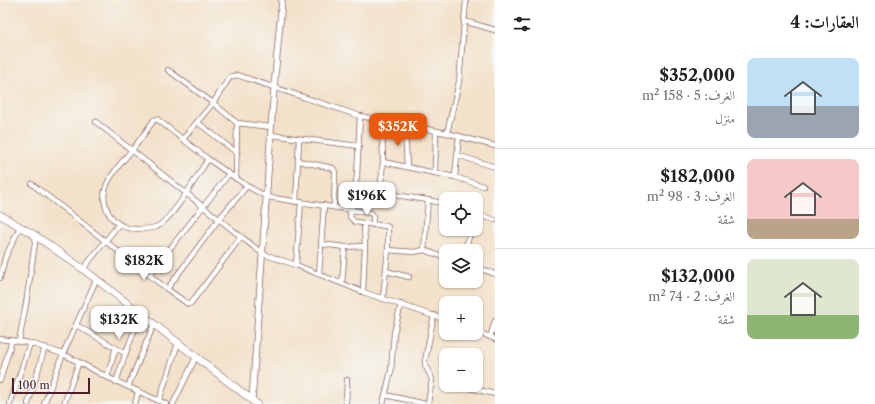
<!DOCTYPE html>
<html lang="ar">
<head>
<meta charset="utf-8">
<style>
	body { margin:0; font-family:"Libre Caslon Text",Amiri,serif; background:#f2f2f2; color:#202124; direction:rtl; height:100vh; display:flex; flex-direction:column; font-size:15px; white-space:nowrap }
	* { box-sizing:border-box; margin:0 }
	p { font-size:13px; color:#757577 }
	.icon { flex:none; width:22px; height:22px; fill:none; stroke:currentColor; stroke-width:2; stroke-linecap:round; stroke-linejoin:round }
	.map { position:relative; flex:1; overflow:hidden; direction:ltr }
	.details { display:flex; flex-direction:column; background:#fff; width:380px }
	.details>* { flex:none }
	.fabs { position:absolute; left:439px; top:192px; display:grid; gap:8px }
	.fabs a { display:grid; place-items:center; width:44px; height:44px; border-radius:8px; background:#fff; box-shadow:0 1px 3px #0004; font-size:20px }
	.scale { position:absolute; left:12px; bottom:10px; width:78px; box-sizing:border-box; padding-left:4px; border:2px solid #4a1f2b; border-top:0; font-size:11px; line-height:14px; white-space:nowrap; color:#4a1f2b; -webkit-text-stroke:3px #f6f6f2; paint-order:stroke }
	.price { position:absolute; translate:-50% -34px; padding:0 9px; border-radius:8px; background:#fff; color:#222; font-size:13px; line-height:26px; filter:drop-shadow(0 1px 2px #0008) }
	.price::after { content:''; position:absolute; left:50%; top:24px; width:12px; height:9px; margin-left:-6px; background:inherit; clip-path:polygon(0 0,100% 0,50% 100%) }
	.price.on { background:#ea580c; color:#fff }
	ul { padding:0; list-style:none }
	li { display:flex; align-items:center; gap:12px; height:100px; padding:0 16px }
	li+li { border-top:1px solid #e0e0e0 }
	li span { display:grid; place-items:center; flex:none; width:112px; height:80px; border-radius:8px; color:#555 }
	li>.icon { margin-inline-start:auto }
	span .icon { width:48px; height:48px; fill:#fffc; stroke-width:1 }
	li b { font-size:17px }
	h2 { display:flex; justify-content:space-between; align-items:center; height:48px; padding:0 16px; font-size:17px }
	main { display:flex; flex:1; min-height:0 }
	.map>svg:first-child { display:block }
</style>
</head>
<body>
<main>
<section class="details">
<h2>العقارات: 4<svg class="icon" aria-label="filters" viewBox="0 0 24 24"><path d="M4 7h16M4 17h16"/><circle cx="9" cy="7" r="2"/><circle cx="15" cy="17" r="2"/></svg></h2>
<ul>
<li><span style="background:linear-gradient(#bfe0f5 60%,#9aa5b1 0)"><svg class="icon" aria-label="home" viewBox="0 0 24 24"><path d="M3 11l9-7 9 7M6 9v11h12V9"/></svg></span><div><b>$352,000</b><p>الغرف: 5 · 158 m²</p><p>منزل</p></div></li>
<li><span style="background:linear-gradient(#f6c9c9 75%,#b9a48a 0)"><svg class="icon" aria-label="home" viewBox="0 0 24 24"><path d="M3 11l9-7 9 7M6 9v11h12V9"/></svg></span><div><b>$182,000</b><p>الغرف: 3 · 98 m²</p><p>شقة</p></div></li>
<li><span style="background:linear-gradient(#dfe7d0 70%,#8fb573 0)"><svg class="icon" aria-label="home" viewBox="0 0 24 24"><path d="M3 11l9-7 9 7M6 9v11h12V9"/></svg></span><div><b>$132,000</b><p>الغرف: 2 · 74 m²</p><p>شقة</p></div></li>
</ul>
</section>
<div class="map">
<svg width="495" height="404" viewBox="0 0 495 404">
	<rect width="100%" height="100%" fill="#f6f6f2"/>
	<filter id="ink" filterUnits="userSpaceOnUse"><feTurbulence type="fractalNoise" baseFrequency=".025" numOctaves="2"/><feDisplacementMap in="SourceGraphic" scale="8" xChannelSelector="R" yChannelSelector="G"/><feConvolveMatrix kernelMatrix="1 2 1 2 8 2 1 2 1" color-interpolation-filters="sRGB"/></filter>
	<filter id="wash" filterUnits="userSpaceOnUse"><feTurbulence type="fractalNoise" baseFrequency=".012" numOctaves="4" result="noise"/><feDisplacementMap in="SourceGraphic" scale="16" xChannelSelector="R" yChannelSelector="G"/><feGaussianBlur stdDeviation="0.9" result="paint"/><feColorMatrix in="noise" values="0 0 0 0 0 0 0 0 0 0 0 0 0 0 0 0 0 1.4 0 .05"/><feComposite in="paint" operator="in"/></filter>
	<g filter="url(#wash)">
		<rect width="100%" height="100%" fill="#f3e1c9"/>
	</g>
	<g filter="url(#ink)">
		<g fill="none" stroke-linecap="round" stroke-linejoin="round">
			<defs>
				<g id="minor">
					<polyline points="464,21 495,30"/>
					<polyline points="168,70 213,103 237,123 236,179"/>
					<polyline points="360,116 357,176 350,217 355,222 386,226 388,227 388,250 383,298"/>
					<polyline points="382,121 383,162"/>
					<polyline points="96,122 263,254 296,265 363,292 446,320"/>
					<polyline points="197,122 237,153"/>
					<polyline points="237,123 271,127"/>
					<polyline points="405,126 407,167"/>
					<polyline points="447,133 459,82 466,0"/>
					<polyline points="271,135 359,146"/>
					<polyline points="183,139 213,103 230,77 237,75 360,116 447,133 495,146"/>
					<polyline points="457,155 495,167"/>
					<path d="M208,159C197,176 173,219 156,227C150,229 143,229 137,229C128,229 119,226 113,219C105,211 102,197 106,187C110,174 124,160 132,150C140,140 147,130 154,120L157,119L208,159L247,186L267,197L371,213L373,216V225"/>
					<polyline points="298,161 333,168 335,172 334,207"/>
					<polyline points="435,173 436,131"/>
					<polyline points="455,177 483,186"/>
					<polyline points="32,184 167,289 188,304 191,303 241,237"/>
					<polyline points="355,189 428,200"/>
					<polyline points="380,193 383,162 435,173 455,177 459,136"/>
					<polyline points="296,202 299,139"/>
					<polyline points="476,214 495,220"/>
					<polyline points="321,244 345,247 365,246"/>
					<polyline points="388,250 414,252 424,250 446,258"/>
					<polyline points="424,250 428,200 446,204"/>
					<polyline points="464,251 472,229"/>
					<polyline points="296,265 301,202"/>
					<polyline points="476,267 495,274"/>
					<polyline points="83,269 119,224"/>
					<polyline points="386,271 409,277"/>
					<polyline points="319,274 324,205"/>
					<polyline points="149,275 229,174"/>
					<polyline points="0,278 5,258 20,227"/>
					<polyline points="96,280 63,354 107,377 166,404"/>
					<polyline points="342,283 345,247"/>
					<polyline points="167,289 219,219 247,186"/>
					<polyline points="363,292 365,246 364,224"/>
					<polyline points="76,325 116,348 107,377"/>
					<polyline points="476,331 495,339"/>
					<polyline points="490,337 495,321"/>
					<polyline points="0,339 30,343 63,354 44,404"/>
					<polyline points="19,341 26,304 36,236"/>
					<polyline points="116,348 123,352 126,352 141,314"/>
					<polyline points="0,380 12,340"/>
					<polyline points="116,382 126,352"/>
					<polyline points="128,387 154,324"/>
					<polyline points="470,388 495,394"/>
					<polyline points="385,395 426,404"/>
					<polyline points="159,401 178,343"/>
					<polyline points="10,404 30,343"/>
					<polyline points="28,404 45,347"/>
					<polyline points="64,404 79,362"/>
					<polyline points="135,404 138,392"/>
					<polyline points="173,404 196,357"/>
					<polyline points="346,404 347,380"/>
					<polyline points="383,404 391,371 394,333 401,304"/>
					<polyline points="428,404 432,379 425,365 425,361 434,315"/>
				</g>
				<polyline id="tertiary" points="252,400 274,88 282,0"/>
				<polyline id="primary" points="0,215 36,236 83,269 257,404"/>
			</defs>
			<use href="#minor" stroke="#856362" stroke-width="6"/>
			<use href="#tertiary" stroke="#856362" stroke-width="7"/>
			<use href="#primary" stroke="#856362" stroke-width="8"/>
			<use href="#minor" stroke="#fff" stroke-width="4.5"/>
			<use href="#tertiary" stroke="#fff" stroke-width="5.5"/>
			<use href="#primary" stroke="#fff" stroke-width="7"/>
		</g>
	</g>
</svg>
<div class="fabs">
<a><svg class="icon" aria-label="locate" viewBox="0 0 24 24"><circle cx="12" cy="12" r="6"/><path d="M12 2v4M12 18v4M2 12h4M18 12h4"/></svg></a>
<a><svg class="icon" aria-label="layers" viewBox="0 0 24 24"><path d="M12 4l9 5-9 5-9-5zM3 14l9 5 9-5"/></svg></a>
<a>+</a>
<a>−</a>
</div>
<div class="scale">100 m</div>
<b class="price on" style="left:398px;top:147px">$352K</b>
<b class="price" style="left:367px;top:216px">$196K</b>
<b class="price" style="left:144px;top:281px">$182K</b>
<b class="price" style="left:119px;top:340px">$132K</b>
</div>
</main>
</body>
</html>
